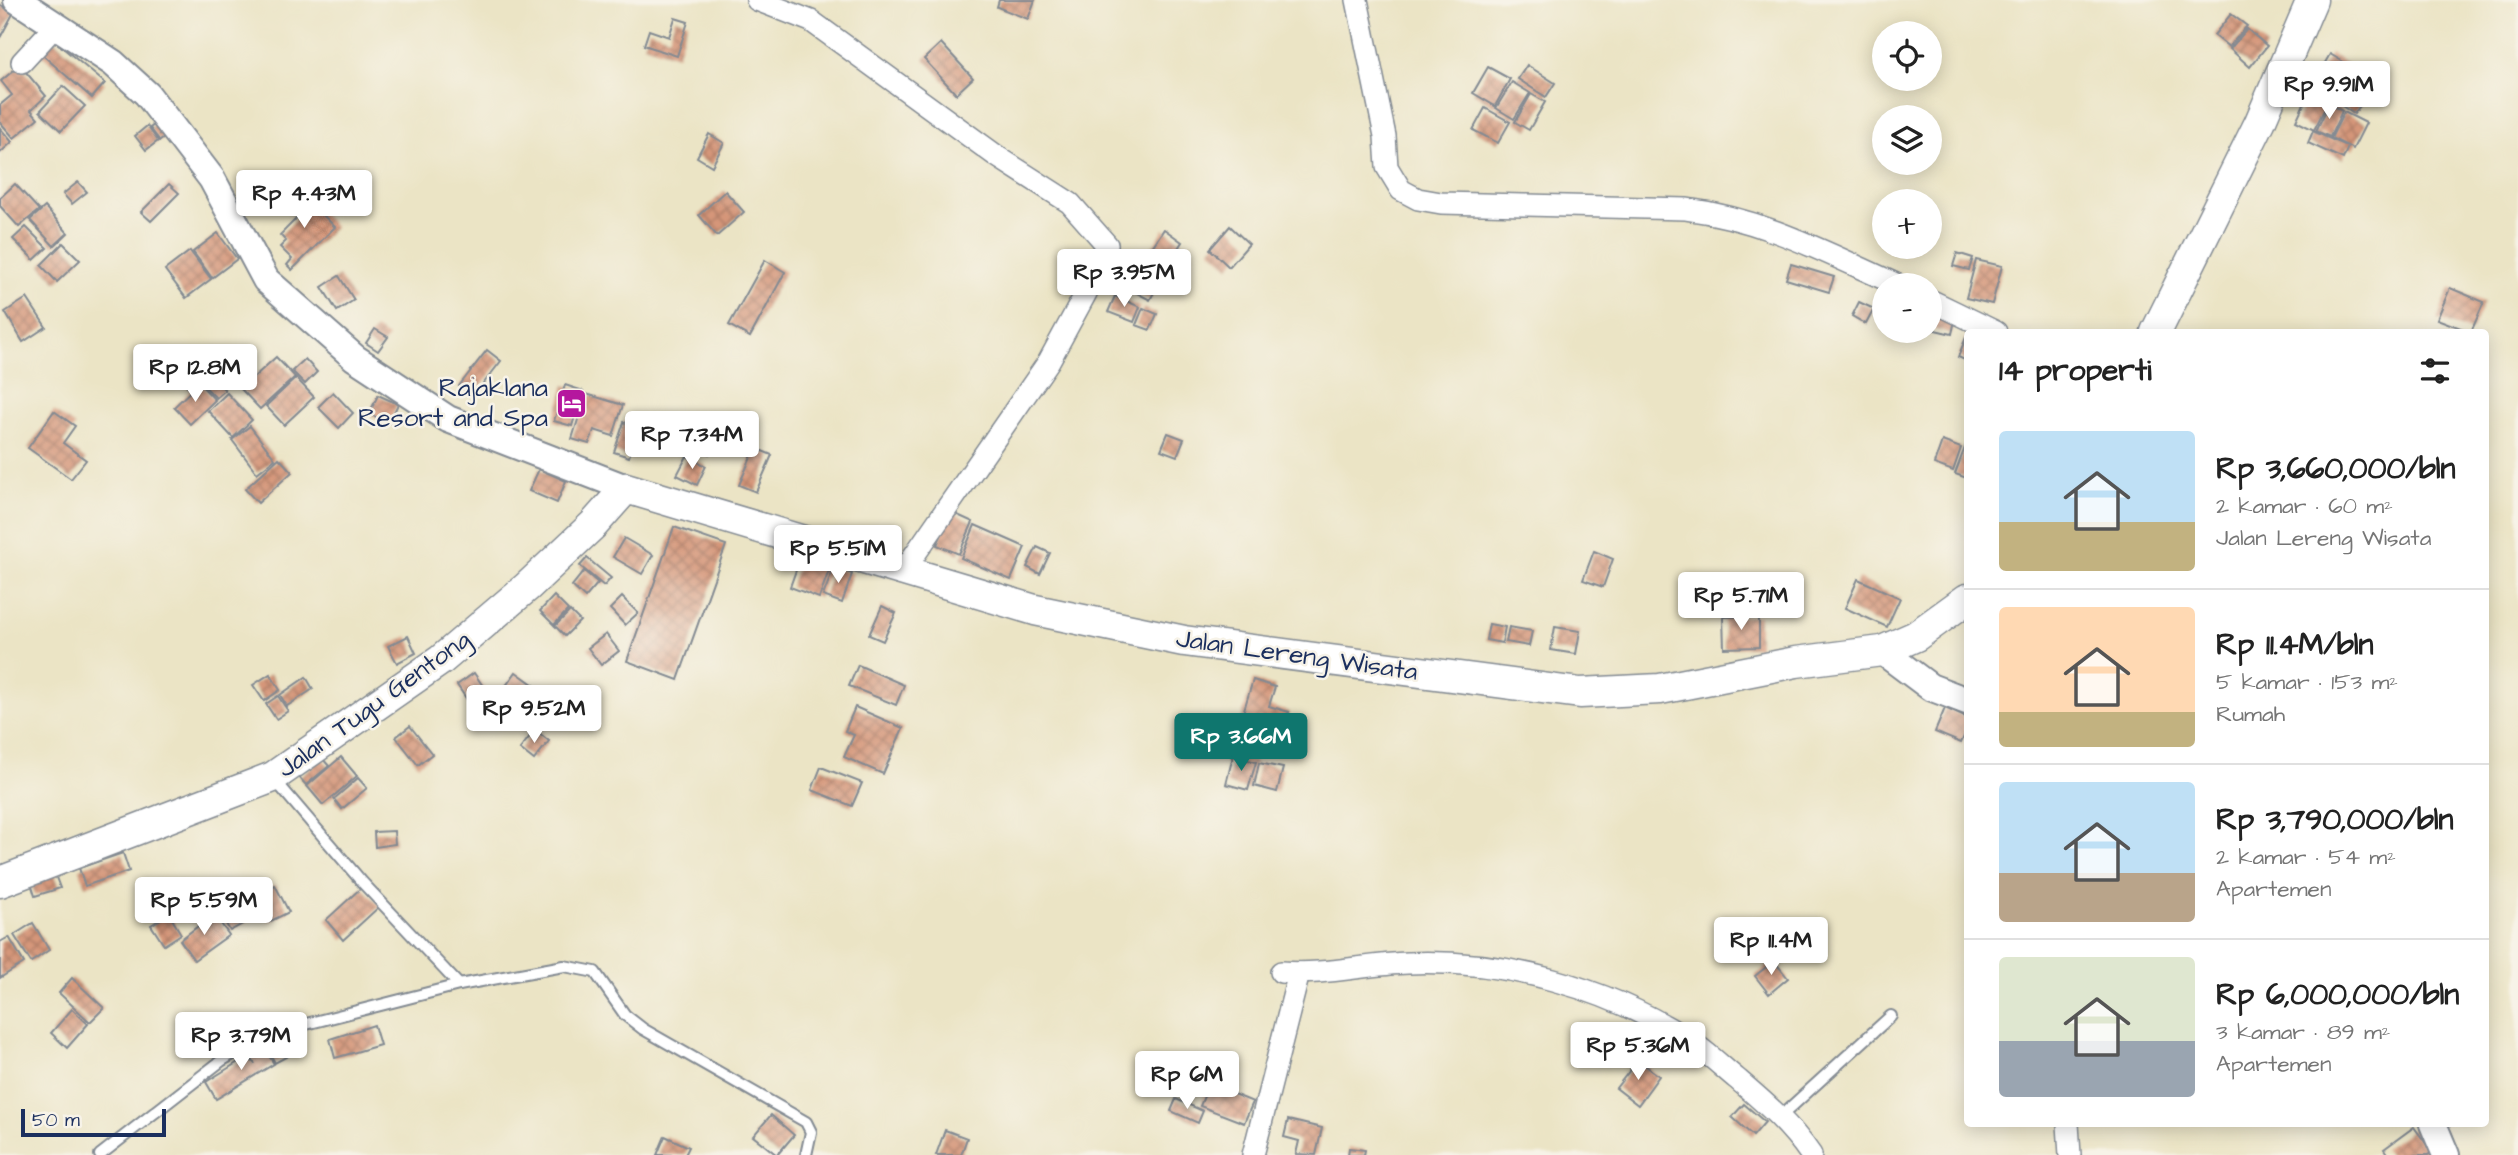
<!DOCTYPE html>
<html lang="id">
<head>
<meta charset="utf-8">
<style>
	body { margin:0; font-family:"Architects Daughter",sans-serif; background:#f6f6f6; color:#222; height:100vh; display:flex; flex-direction:column; font-size:26px; white-space:nowrap }
	* { box-sizing:border-box; margin:0 }
	p { font-size:23px; color:#767676 }
	.icon { flex:none; width:38px; height:38px; fill:none; stroke:currentColor; stroke-width:2; stroke-linecap:round; stroke-linejoin:round }
	.map { position:relative; flex:1; overflow:hidden }
	.side { position:absolute; left:1964px; top:329px; width:525px; height:798px; display:flex; flex-direction:column; background:#fff; border-radius:7px; box-shadow:0 4px 18px #0003 }
	.side>* { flex:none }
	.tools { position:absolute; left:1872px; top:21px; display:grid; gap:14px }
	.tools a { display:grid; place-items:center; width:70px; height:70px; border-radius:50%; background:#fff; box-shadow:0 4px 18px #0003; font-size:35px }
	.scale { position:absolute; left:21px; bottom:18px; width:145px; box-sizing:border-box; padding-left:7px; border:4px solid #1b2f5e; border-top:0; font-size:19px; line-height:24px; white-space:nowrap; color:#1b2f5e; -webkit-text-stroke:5px #f7f3e8; paint-order:stroke }
	.price { position:absolute; translate:-50% -60px; padding:0 16px; border-radius:7px; background:#fff; color:#222; font-size:23px; line-height:46px; filter:drop-shadow(0 2px 4px #0008) }
	.price::after { content:''; position:absolute; left:50%; top:42px; width:21px; height:16px; margin-left:-10px; background:inherit; clip-path:polygon(0 0,100% 0,50% 100%) }
	.price.selected { background:#0f766e; color:#fff }
	ul { padding:0; list-style:none }
	li { display:flex; align-items:center; gap:21px; height:175px; padding:0 35px }
	li+li { border-top:2px solid #e0e0e0 }
	li span { display:grid; place-items:center; flex:none; width:196px; height:140px; border-radius:7px; color:#555 }
	li>.icon { margin-inline-start:auto }
	span .icon { width:84px; height:84px; fill:#fffc; stroke-width:1 }
	li b { font-size:30px }
	h2 { display:flex; justify-content:space-between; align-items:center; height:84px; padding:0 35px; font-size:30px }
	.map>svg:first-child { display:block }
</style>
</head>
<body>
<div class="map">
<svg width="2518" height="1155" viewBox="0 0 2518 1155">
	<defs>
		<pattern id="building-cross-hatch" width="8" height="8" patternUnits="userSpaceOnUse" patternTransform="scale(1.75)"><rect width="8" height="8" fill="#d59679"/><path d="M0 0l8 8M0 8l8-8" fill="none" stroke="#ac7b66"/></pattern>
	</defs>
	<rect width="100%" height="100%" fill="#f7f3e8"/>
	<filter id="ink" filterUnits="userSpaceOnUse"><feTurbulence type="fractalNoise" baseFrequency=".0143" numOctaves="2"/><feDisplacementMap in="SourceGraphic" scale="14" xChannelSelector="R" yChannelSelector="G"/><feConvolveMatrix kernelMatrix="1 2 1 2 8 2 1 2 1" color-interpolation-filters="sRGB"/></filter>
	<filter id="wash" filterUnits="userSpaceOnUse"><feTurbulence type="fractalNoise" baseFrequency=".00686" numOctaves="4" result="noise"/><feDisplacementMap in="SourceGraphic" scale="28" xChannelSelector="R" yChannelSelector="G"/><feGaussianBlur stdDeviation="1.57" result="paint"/><feColorMatrix in="noise" values="0 0 0 0 0 0 0 0 0 0 0 0 0 0 0 0 0 1.4 0 .05"/><feComposite in="paint" operator="in"/></filter>
	<g filter="url(#wash)">
		<rect width="100%" height="100%" fill="#ebe4c5"/>
		<g id="blocks">
			<g fill="url(#building-cross-hatch)">
				<polygon points="999,0 1035,0 1028,19 997,7"/>
				<polygon points="0,5 14,12 0,38"/>
				<polygon points="2231,14 2247,26 2229,47 2214,35"/>
				<polygon points="675,18 688,22 677,56 644,45 649,30 669,37"/>
				<polygon points="2247,29 2267,46 2250,67 2230,49"/>
				<polygon points="51,38 105,83 92,98 39,52"/>
				<polygon points="941,43 973,78 956,94 924,59"/>
				<polygon points="2330,54 2359,71 2340,103 2311,87"/>
				<polygon points="20,65 46,96 31,110 38,118 14,138 0,122 0,105 12,95 1,81"/>
				<polygon points="1527,65 1555,83 1546,97 1518,79"/>
				<polygon points="1488,67 1510,79 1495,106 1473,93"/>
				<polygon points="2364,77 2375,85 2354,114 2342,106"/>
				<polygon points="1512,82 1530,93 1514,119 1496,108"/>
				<polygon points="63,86 85,106 61,131 40,111"/>
				<polygon points="1531,94 1545,102 1529,130 1515,122"/>
				<polygon points="2308,95 2327,104 2314,130 2296,121"/>
				<polygon points="2329,104 2342,111 2330,137 2316,131"/>
				<polygon points="1485,108 1510,122 1498,143 1473,130"/>
				<polygon points="2344,112 2366,123 2353,149 2331,138"/>
				<polygon points="159,121 169,134 160,141 150,128"/>
				<polygon points="147,126 158,141 146,150 135,136"/>
				<polygon points="0,128 12,142 0,153"/>
				<polygon points="2313,131 2348,147 2343,159 2308,143"/>
				<polygon points="709,134 724,143 712,166 697,157"/>
				<polygon points="78,182 87,192 72,204 63,194"/>
				<polygon points="15,184 39,210 19,227 0,206 0,198"/>
				<polygon points="169,184 179,193 151,221 141,212"/>
				<polygon points="297,189 335,227 292,270 287,265 292,259 280,247 286,241 280,235 300,215 286,201"/>
				<polygon points="725,191 744,212 717,236 699,215"/>
				<polygon points="45,207 68,233 54,246 30,220"/>
				<polygon points="1230,226 1249,244 1229,267 1210,249"/>
				<polygon points="26,227 47,248 34,260 13,239"/>
				<polygon points="1164,229 1182,242 1165,268 1147,255"/>
				<polygon points="218,233 237,259 212,278 193,252"/>
				<polygon points="63,243 80,260 57,282 41,265"/>
				<polygon points="190,251 211,279 186,298 165,270"/>
				<polygon points="1957,253 1973,258 1969,270 1953,266"/>
				<polygon points="765,260 785,272 750,337 729,325"/>
				<polygon points="1976,260 2002,266 1992,304 1966,298"/>
				<polygon points="1791,264 1834,277 1829,292 1786,279"/>
				<polygon points="1142,269 1161,279 1150,300 1131,290"/>
				<polygon points="339,276 354,300 337,311 322,287"/>
				<polygon points="2450,288 2484,302 2471,332 2437,319"/>
				<polygon points="1115,296 1140,307 1134,322 1108,312"/>
				<polygon points="27,298 46,327 23,342 5,312"/>
				<polygon points="1859,302 1874,309 1866,324 1852,316"/>
				<polygon points="1143,308 1157,314 1150,330 1136,325"/>
				<polygon points="1935,311 1956,315 1952,334 1931,329"/>
				<polygon points="375,329 388,337 378,351 366,343"/>
				<polygon points="1967,335 1967,361 1958,357"/>
				<polygon points="487,350 501,361 473,397 459,386"/>
				<polygon points="276,357 295,377 260,409 241,389"/>
				<polygon points="305,359 317,372 305,384 292,371"/>
				<polygon points="197,360 225,390 216,398 188,369"/>
				<polygon points="188,372 197,382 190,389 181,379"/>
				<polygon points="296,378 314,397 284,425 266,406"/>
				<polygon points="199,383 215,400 190,424 174,407"/>
				<polygon points="565,385 583,391 572,426 554,421"/>
				<polygon points="333,392 353,413 339,428 318,407"/>
				<polygon points="227,393 252,420 233,438 208,411"/>
				<polygon points="586,394 623,405 613,436 594,430 589,444 572,439"/>
				<polygon points="378,395 398,404 389,423 369,414"/>
				<polygon points="54,411 75,426 63,443 86,460 71,479 28,448"/>
				<polygon points="706,416 723,425 709,454 692,446"/>
				<polygon points="624,422 639,427 629,457 614,452"/>
				<polygon points="250,426 275,459 257,473 232,440"/>
				<polygon points="738,430 752,438 746,449 732,441"/>
				<polygon points="1168,433 1184,439 1177,456 1161,450"/>
				<polygon points="1942,441 1961,448 1953,471 1934,464"/>
				<polygon points="1967,442 1967,478 1955,474"/>
				<polygon points="755,448 772,455 756,492 739,485"/>
				<polygon points="687,456 706,466 697,485 677,475"/>
				<polygon points="279,458 292,472 258,503 245,489"/>
				<polygon points="539,469 566,481 557,503 529,491"/>
				<polygon points="951,512 973,522 959,554 937,545"/>
				<polygon points="975,525 1025,547 1011,580 961,558"/>
				<polygon points="674,527 726,545 678,680 627,661"/>
				<polygon points="624,538 653,555 642,574 613,557"/>
				<polygon points="1037,547 1050,553 1040,574 1027,567"/>
				<polygon points="804,548 833,559 819,598 790,587"/>
				<polygon points="1594,551 1613,559 1603,587 1583,580"/>
				<polygon points="587,558 611,578 604,586 580,566"/>
				<polygon points="834,567 852,574 842,603 823,596"/>
				<polygon points="584,571 598,583 585,598 572,586"/>
				<polygon points="1858,579 1900,598 1887,627 1845,608"/>
				<polygon points="554,596 568,610 554,625 540,611"/>
				<polygon points="622,597 638,613 625,625 610,609"/>
				<polygon points="882,606 896,613 883,641 869,635"/>
				<polygon points="570,611 580,621 565,636 555,626"/>
				<polygon points="1759,616 1759,647 1724,648 1723,617"/>
				<polygon points="1489,624 1505,627 1502,643 1486,640"/>
				<polygon points="1509,627 1532,631 1529,646 1506,642"/>
				<polygon points="1555,627 1580,631 1576,654 1551,650"/>
				<polygon points="606,634 619,651 601,665 588,648"/>
				<polygon points="408,636 416,653 397,663 388,646"/>
				<polygon points="858,665 904,685 896,705 849,686"/>
				<polygon points="516,672 534,685 512,713 495,701"/>
				<polygon points="474,673 496,705 479,717 457,685"/>
				<polygon points="270,674 280,690 264,701 253,685"/>
				<polygon points="306,677 313,689 287,706 280,695"/>
				<polygon points="1253,680 1275,687 1269,706 1289,712 1282,735 1240,723"/>
				<polygon points="278,696 288,711 276,719 266,704"/>
				<polygon points="855,707 903,728 883,774 844,757 854,735 845,731"/>
				<polygon points="1945,708 1967,718 1967,730 1961,743 1935,732"/>
				<polygon points="410,726 432,754 418,765 396,737"/>
				<polygon points="535,730 549,741 534,760 520,749"/>
				<polygon points="1233,756 1256,762 1248,790 1226,784"/>
				<polygon points="341,757 357,776 323,805 307,786"/>
				<polygon points="322,758 329,766 306,785 299,777"/>
				<polygon points="1259,763 1283,768 1277,792 1254,786"/>
				<polygon points="821,767 862,783 852,806 812,790"/>
				<polygon points="358,778 367,788 342,809 334,799"/>
				<polygon points="394,831 395,844 375,847 374,832"/>
				<polygon points="123,853 129,871 85,886 79,868"/>
				<polygon points="54,872 60,888 35,896 30,880"/>
				<polygon points="275,885 289,912 269,922 264,912 230,931 221,915"/>
				<polygon points="362,887 380,906 343,940 326,920"/>
				<polygon points="169,914 181,934 164,945 151,925"/>
				<polygon points="214,914 229,935 194,960 180,940"/>
				<polygon points="33,923 49,950 31,962 14,935"/>
				<polygon points="9,937 24,963 0,978 0,942"/>
				<polygon points="1774,961 1788,978 1769,994 1755,976"/>
				<polygon points="72,978 104,1008 90,1022 59,993"/>
				<polygon points="72,1009 88,1024 67,1048 51,1033"/>
				<polygon points="374,1025 380,1045 335,1058 330,1039"/>
				<polygon points="284,1031 295,1052 275,1063 264,1042"/>
				<polygon points="261,1043 274,1064 216,1099 206,1082 248,1056 255,1064 247,1052"/>
				<polygon points="1638,1060 1659,1076 1638,1105 1616,1088"/>
				<polygon points="1209,1084 1253,1102 1244,1123 1200,1106"/>
				<polygon points="1176,1099 1203,1111 1198,1123 1171,1111"/>
				<polygon points="1744,1104 1765,1122 1753,1136 1732,1117"/>
				<polygon points="771,1115 794,1135 777,1155 753,1136"/>
				<polygon points="1288,1120 1322,1128 1316,1155 1296,1154 1299,1141 1284,1137"/>
				<polygon points="2414,1127 2432,1152 2428,1155 2388,1155 2384,1149"/>
				<polygon points="945,1130 967,1138 961,1155 936,1155"/>
				<polygon points="665,1136 689,1147 685,1155 657,1155"/>
				<polygon points="1349,1148 1365,1150 1364,1155 1348,1155"/>
			</g>
		</g>
	</g>
	<g filter="url(#ink)">
		<use href="#blocks" fill-opacity="0" stroke="#838a92" stroke-width="2"/>
		<g fill="none" stroke-linecap="round" stroke-linejoin="round">
			<defs>
				<g id="service">
					<polyline points="274,779 362,882 459,985"/>
					<polyline points="1781,1116 1891,1016"/>
					<polyline points="100,1155 221,1061 267,1034 459,985 564,966 595,972 625,1015 643,1029 806,1122 811,1132 806,1155"/>
				</g>
				<g id="minor">
					<polyline points="757,0 811,21 998,157 1070,203 1107,245 1086,293 1049,361 904,570"/>
					<path d="M1357,0L1385,136L1387,167L1401,190L1418,199L1441,203L1686,209C1764,219 1826,253 1898,285"/>
					<polyline points="22,62 57,24"/>
					<polyline points="1930,300 1996,332"/>
					<path d="M1281,972C1323,976 1366,964 1408,963C1504,959 1606,987 1687,1039C1705,1050 1721,1066 1737,1079C1765,1103 1790,1124 1811,1155"/>
					<polyline points="2068,1124 2070,1155"/>
					<polyline points="1253,1155 1299,973"/>
				</g>
				<g id="tertiary">
					<polyline points="17,0 113,63 147,94 212,179 266,280 355,358 448,419 626,488"/>
					<polyline points="1882,651 1930,687 1967,701"/>
					<polyline points="2433,1124 2446,1155"/>
				</g>
				<g id="secondary">
					<polyline points="2156,332 2260,122 2312,0"/>
					<polyline points="0,882 273,777 441,660 527,587 594,524 626,488 1035,610 1184,641 1580,693 1660,689 1796,662 1882,651 1916,636 1967,599"/>
				</g>
			</defs>
			<use href="#service" stroke="#838a92" stroke-width="14"/>
			<use href="#minor" stroke="#838a92" stroke-width="24"/>
			<use href="#tertiary" stroke="#838a92" stroke-width="30"/>
			<use href="#secondary" stroke="#838a92" stroke-width="33"/>
			<use href="#service" stroke="#fff" stroke-width="10"/>
			<use href="#minor" stroke="#fff" stroke-width="21"/>
			<use href="#tertiary" stroke="#fff" stroke-width="26"/>
			<use href="#secondary" stroke="#fff" stroke-width="30"/>
		</g>
	</g>
	<defs>
		<symbol id="hotel-square" viewBox="-11 -11 22 22"><rect x="-9" y="-9" width="18" height="18" rx="4" fill="#b5179e" stroke="#f7f3e8"/><path d="M-6-4.5h1.5V1H6V5H4.5V3h-9V5H-6ZM-4 0a1.8 1.8 0 1 1 3.6 0ZM.5 0V-2.5h3Q6-2.5 6 0Z" fill="#fff"/></symbol>
	</defs>
	<g fill-rule="evenodd">
		<use href="#hotel-square" x="554" y="386" width="35" height="35"/>
	</g>
	<g text-anchor="middle" dominant-baseline="central" stroke-width="5" stroke-linejoin="round" paint-order="stroke">
		<g font-size="26" fill="#1b2f5e" stroke="#f7f3e8" text-anchor="end">
			<text x="548" y="388">Rajaklana<tspan x="548" dy="30">Resort and Spa</tspan></text>
		</g>
		<g font-size="26" fill="#1b2f5e" stroke="#f7f3e8">
			<text transform="translate(1297 655) rotate(8)">Jalan Lereng Wisata</text>
			<text transform="translate(374 704) rotate(-36)">Jalan Tugu Gentong</text>
		</g>
	</g>
</svg>
<div class="tools">
<a><svg class="icon" aria-label="locate" viewBox="0 0 24 24"><circle cx="12" cy="12" r="6"/><path d="M12 2v4M12 18v4M2 12h4M18 12h4"/></svg></a>
<a><svg class="icon" aria-label="layers" viewBox="0 0 24 24"><path d="M12 4l9 5-9 5-9-5zM3 14l9 5 9-5"/></svg></a>
<a>+</a>
<a>−</a>
</div>
<div class="scale">50 m</div>
<b class="price" style="left:2329px;top:121px">Rp 9.91M</b>
<b class="price" style="left:304px;top:230px">Rp 4.43M</b>
<b class="price" style="left:1124px;top:309px">Rp 3.95M</b>
<b class="price" style="left:195px;top:404px">Rp 12.8M</b>
<b class="price" style="left:692px;top:471px">Rp 7.34M</b>
<b class="price" style="left:838px;top:585px">Rp 5.51M</b>
<b class="price" style="left:1741px;top:632px">Rp 5.71M</b>
<b class="price" style="left:534px;top:745px">Rp 9.52M</b>
<b class="price selected" style="left:1241px;top:773px">Rp 3.66M</b>
<b class="price" style="left:204px;top:937px">Rp 5.59M</b>
<b class="price" style="left:1771px;top:977px">Rp 11.4M</b>
<b class="price" style="left:241px;top:1072px">Rp 3.79M</b>
<b class="price" style="left:1638px;top:1082px">Rp 5.36M</b>
<b class="price" style="left:1187px;top:1111px">Rp 6M</b>
<section class="side">
<h2>14 properti<svg class="icon" aria-label="filters" viewBox="0 0 24 24"><path d="M4 7h16M4 17h16"/><circle cx="9" cy="7" r="2"/><circle cx="15" cy="17" r="2"/></svg></h2>
<ul>
<li><span style="background:linear-gradient(#bfe0f5 65%,#c2b280 0)"><svg class="icon" aria-label="home" viewBox="0 0 24 24"><path d="M3 11l9-7 9 7M6 9v11h12V9"/></svg></span><div><b>Rp 3,660,000/bln</b><p>2 kamar · 60 m²</p><p>Jalan Lereng Wisata</p></div></li>
<li><span style="background:linear-gradient(#ffd9b3 75%,#c2b280 0)"><svg class="icon" aria-label="home" viewBox="0 0 24 24"><path d="M3 11l9-7 9 7M6 9v11h12V9"/></svg></span><div><b>Rp 11.4M/bln</b><p>5 kamar · 153 m²</p><p>Rumah</p></div></li>
<li><span style="background:linear-gradient(#bfe0f5 65%,#b9a48a 0)"><svg class="icon" aria-label="home" viewBox="0 0 24 24"><path d="M3 11l9-7 9 7M6 9v11h12V9"/></svg></span><div><b>Rp 3,790,000/bln</b><p>2 kamar · 54 m²</p><p>Apartemen</p></div></li>
<li><span style="background:linear-gradient(#dfe7d0 60%,#9aa5b1 0)"><svg class="icon" aria-label="home" viewBox="0 0 24 24"><path d="M3 11l9-7 9 7M6 9v11h12V9"/></svg></span><div><b>Rp 6,000,000/bln</b><p>3 kamar · 89 m²</p><p>Apartemen</p></div></li>
</ul>
</section>
</div>
</body>
</html>
